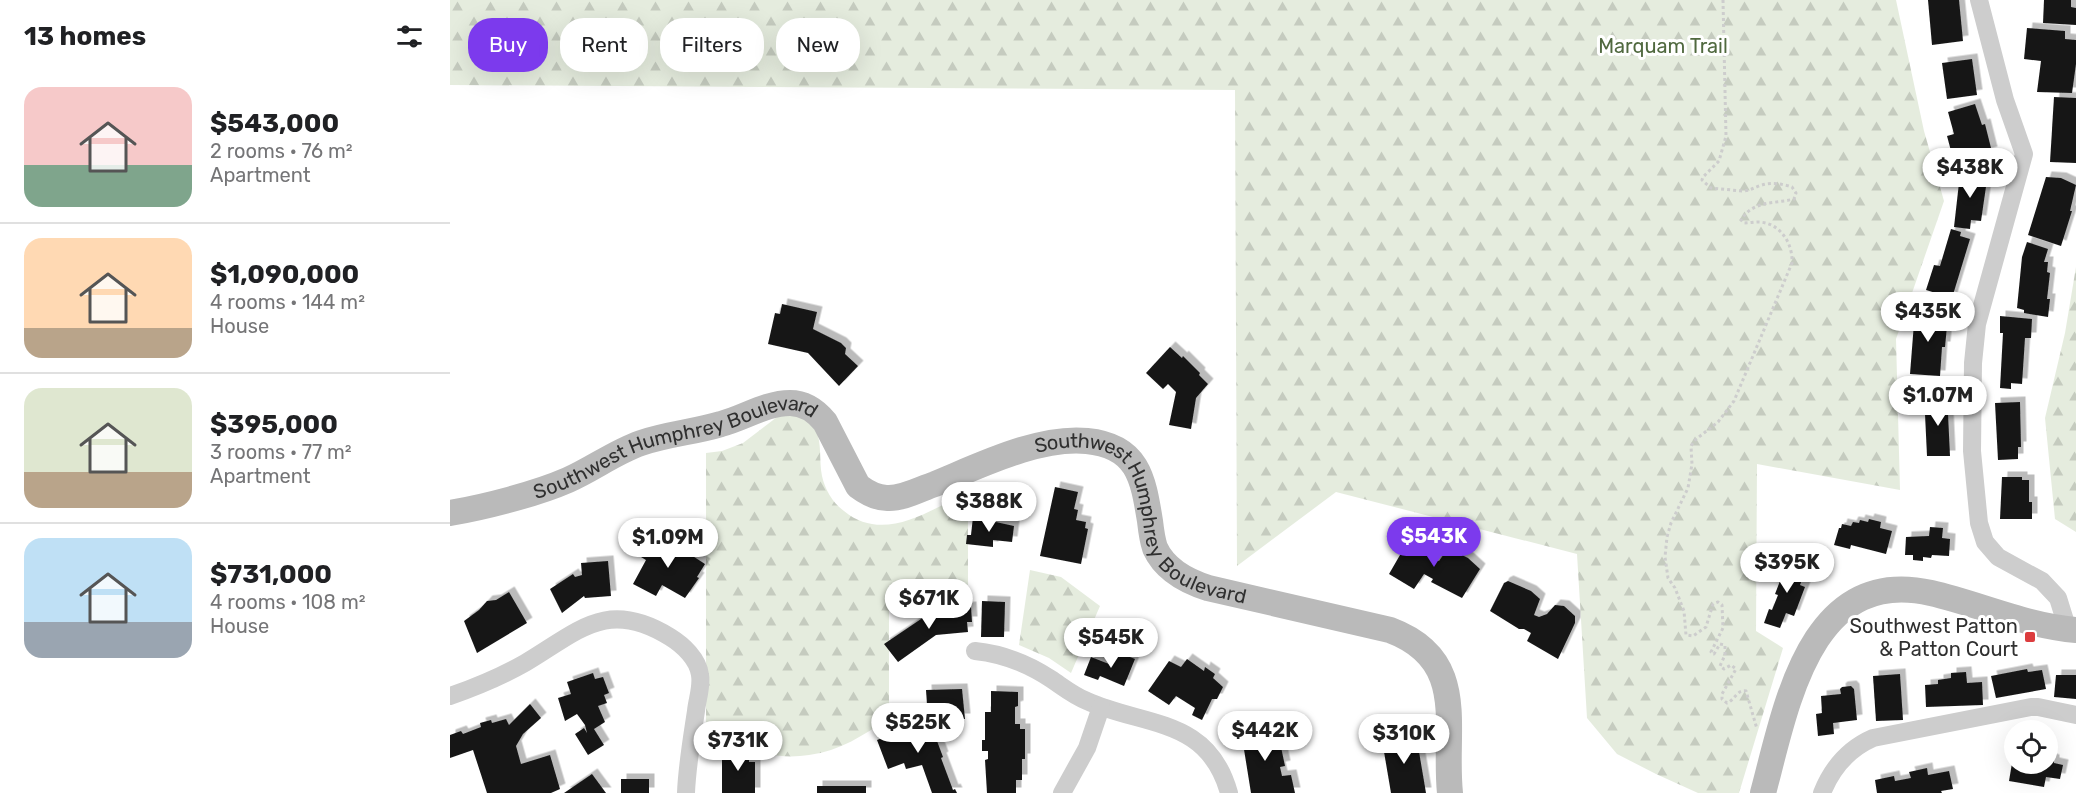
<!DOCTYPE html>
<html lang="en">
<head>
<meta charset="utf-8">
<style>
	body { margin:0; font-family:Rubik,sans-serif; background:#f6f6f6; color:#202124; height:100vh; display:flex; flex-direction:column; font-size:22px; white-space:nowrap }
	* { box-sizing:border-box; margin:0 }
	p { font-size:20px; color:#757577 }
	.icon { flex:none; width:33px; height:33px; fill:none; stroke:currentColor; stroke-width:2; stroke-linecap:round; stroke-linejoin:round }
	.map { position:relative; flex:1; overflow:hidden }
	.panel { display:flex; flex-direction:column; background:#fff; width:450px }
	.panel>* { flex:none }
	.guide { position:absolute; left:18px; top:18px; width:570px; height:54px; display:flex; gap:12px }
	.controls { position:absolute; left:1554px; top:720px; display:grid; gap:12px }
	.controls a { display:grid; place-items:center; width:54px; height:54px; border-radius:50%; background:#fff; box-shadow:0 6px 24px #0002; font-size:30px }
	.price { position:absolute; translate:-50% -51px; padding:0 14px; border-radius:21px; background:#fff; color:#222; font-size:20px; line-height:39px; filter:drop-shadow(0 2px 3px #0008) }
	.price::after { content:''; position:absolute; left:50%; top:36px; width:18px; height:14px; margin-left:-9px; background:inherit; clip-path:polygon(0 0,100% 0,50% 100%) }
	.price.current { background:#7c3aed; color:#fff }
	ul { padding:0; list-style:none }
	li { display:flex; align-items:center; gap:18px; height:150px; padding:0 24px }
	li+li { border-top:2px solid #e0e0e0 }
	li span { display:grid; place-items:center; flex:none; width:168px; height:120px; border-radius:18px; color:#555 }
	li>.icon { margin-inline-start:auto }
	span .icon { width:72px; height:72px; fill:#fffc; stroke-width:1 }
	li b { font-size:26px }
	h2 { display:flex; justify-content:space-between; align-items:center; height:72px; padding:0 24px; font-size:26px }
	.chip { padding:0 21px; border-radius:24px; background:#fff; box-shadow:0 6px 24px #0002; font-size:21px; line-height:54px }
	.chip.current { background:#7c3aed; color:#fff }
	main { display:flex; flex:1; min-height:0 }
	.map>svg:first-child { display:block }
</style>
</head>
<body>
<main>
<section class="panel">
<h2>13 homes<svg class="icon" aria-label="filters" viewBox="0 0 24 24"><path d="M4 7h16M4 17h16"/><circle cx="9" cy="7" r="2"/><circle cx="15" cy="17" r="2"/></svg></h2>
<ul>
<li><span style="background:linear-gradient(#f6c9c9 65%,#7fa58c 0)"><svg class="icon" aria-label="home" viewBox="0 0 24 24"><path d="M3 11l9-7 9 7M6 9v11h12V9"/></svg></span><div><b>$543,000</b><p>2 rooms · 76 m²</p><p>Apartment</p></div></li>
<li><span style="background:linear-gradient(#ffd9b3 75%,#b9a48a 0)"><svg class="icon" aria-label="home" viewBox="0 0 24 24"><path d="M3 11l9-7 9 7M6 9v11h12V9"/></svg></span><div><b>$1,090,000</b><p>4 rooms · 144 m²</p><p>House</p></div></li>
<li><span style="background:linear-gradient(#dfe7d0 70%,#b9a48a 0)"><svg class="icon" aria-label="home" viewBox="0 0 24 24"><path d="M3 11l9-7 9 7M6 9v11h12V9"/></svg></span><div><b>$395,000</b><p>3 rooms · 77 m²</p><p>Apartment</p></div></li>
<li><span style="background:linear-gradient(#bfe0f5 70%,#9aa5b1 0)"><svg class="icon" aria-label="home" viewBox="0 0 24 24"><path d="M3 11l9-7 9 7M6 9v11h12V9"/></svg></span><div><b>$731,000</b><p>4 rooms · 108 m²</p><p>House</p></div></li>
</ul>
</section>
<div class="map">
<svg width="1626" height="793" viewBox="0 0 1626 793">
	<defs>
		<pattern id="forest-firs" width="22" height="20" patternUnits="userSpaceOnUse" patternTransform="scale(1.5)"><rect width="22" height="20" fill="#e5ecde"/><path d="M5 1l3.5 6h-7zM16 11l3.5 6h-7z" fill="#c5cbbf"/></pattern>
		<filter id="shadow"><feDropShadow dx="5.5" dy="-5.5" stdDeviation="0" flood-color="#0004"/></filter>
	</defs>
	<rect width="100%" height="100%" fill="#fff"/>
	<g fill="url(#forest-firs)">
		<polygon points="0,0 1446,0 1474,131 1494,201 1446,339 1450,490 1307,464 1306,631 1333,648 1289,793 1248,793 1206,774 1167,754 1137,718 1127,554 886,492 787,566 785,90 0,85"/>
		<polygon points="1626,267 1626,532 1605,519 1595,418 1615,333"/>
		<path d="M331,414L353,416C357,420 363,425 366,430C372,443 369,462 372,476C375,490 383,503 394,511C434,544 480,510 518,492V585H439V718C414,735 390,751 359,755C346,757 331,757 318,754C297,750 275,732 256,746V453L272,451L293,443Z"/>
		<polygon points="580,570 611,577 650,606 621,673 599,658 569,645"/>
	</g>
	<g fill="#171717" filter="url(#shadow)">
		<polygon points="1478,0 1509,0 1513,41 1482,45"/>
		<polygon points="1594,0 1621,0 1621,7 1626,8 1626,25 1593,23"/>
		<polygon points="1577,28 1615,31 1615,39 1626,40 1626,64 1622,93 1587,92 1591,61 1574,59"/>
		<polygon points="1522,59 1527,95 1497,99 1492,63"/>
		<polygon points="1604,97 1626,98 1626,163 1600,162"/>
		<polygon points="1525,104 1532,125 1535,124 1542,152 1504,162 1497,136 1504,134 1498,112"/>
		<polygon points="1524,171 1538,173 1531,221 1521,220 1520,229 1504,227 1510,174 1523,176"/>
		<polygon points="1596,177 1611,178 1626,185 1620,211 1622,211 1611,246 1578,235"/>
		<polygon points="1501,229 1511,232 1510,236 1520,239 1502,298 1476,290 1484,265 1490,266"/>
		<polygon points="1577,242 1598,249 1594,262 1598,262 1597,272 1600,273 1597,299 1600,299 1598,317 1574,313 1574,310 1567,308 1572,257"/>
		<polygon points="332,304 367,312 363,329 391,343 396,348 395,354 408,366 389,386 358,353 318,344 325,313 330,314"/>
		<polygon points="1471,306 1489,307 1488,325 1497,326 1495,347 1492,347 1490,376 1460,374 1464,323 1470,324"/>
		<polygon points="1550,316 1582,319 1581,338 1575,338 1572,384 1561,383 1561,389 1550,388 1553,333 1550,333"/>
		<polygon points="720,347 732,358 733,356 750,373 749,375 758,384 746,398 741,429 719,425 726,392 718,384 713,389 696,373"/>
		<polygon points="1497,393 1500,456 1477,456 1475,414 1480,414 1480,394"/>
		<polygon points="1570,402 1571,447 1568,447 1568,459 1548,460 1545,403"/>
		<polygon points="1552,477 1572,477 1572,480 1579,480 1579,502 1582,502 1582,519 1550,519"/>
		<polygon points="605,487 628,492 624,509 628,510 626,520 636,522 635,528 638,529 631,564 590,556"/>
		<polygon points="523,517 564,526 562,542 543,540 543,547 516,544 517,535 521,535"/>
		<polygon points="1419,519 1431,522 1430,528 1442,531 1436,554 1401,545 1400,549 1384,545 1389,528 1391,528 1392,524 1401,526 1403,522 1409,523 1410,520 1418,522"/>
		<polygon points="1480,527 1493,528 1492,538 1500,539 1499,556 1482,555 1481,558 1473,557 1473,561 1463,560 1463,555 1455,555 1456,537 1479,536"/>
		<polygon points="209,535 220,543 221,541 239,551 238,553 255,564 247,577 249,578 235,598 212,585 206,596 183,584 196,560 191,557 198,545 202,548"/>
		<polygon points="961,536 975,541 985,548 987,550 983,556 983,559 989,561 996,551 1004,551 1018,558 1030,569 1012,598 981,582 983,579 974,574 964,589 939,574"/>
		<polygon points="1333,560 1356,569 1350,585 1355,587 1344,616 1336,613 1330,628 1314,623 1319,609 1322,610 1328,595 1325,594 1330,581 1326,580"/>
		<polygon points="158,561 161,596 135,598 134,596 112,613 100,589 123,574 125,577 132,575 131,563"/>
		<polygon points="1058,581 1081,591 1090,599 1084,615 1089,617 1097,614 1105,605 1114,606 1125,616 1125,623 1108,659 1077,641 1081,633 1074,629 1069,629 1040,611 1054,583"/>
		<polygon points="59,592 77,623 27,653 14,621 29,610 37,601 46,600"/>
		<polygon points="532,601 555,602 554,637 531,637"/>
		<polygon points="521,607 522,622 517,622 518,632 486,635 448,662 434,644 474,617 474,612"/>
		<polygon points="665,651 685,659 674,686 650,676 648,680 634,675 641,657 659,664"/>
		<polygon points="737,659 754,671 755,667 765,674 763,678 773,687 767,699 762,699 752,720 742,715 745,708 726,696 719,705 698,691 719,661 731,667"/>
		<polygon points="1577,669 1578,672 1592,670 1596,689 1546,698 1541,676"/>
		<polygon points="1516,672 1517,683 1532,682 1533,705 1476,707 1475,685 1488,684 1488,680 1501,678 1501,673"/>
		<polygon points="143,673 145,679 153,677 159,693 154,695 157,703 148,706 155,722 144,729 154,745 138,755 125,734 134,728 137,733 135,725 127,714 115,721 108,698 121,694 117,682"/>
		<polygon points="1450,674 1453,720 1426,721 1423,676"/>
		<polygon points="1606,675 1626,675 1626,699 1604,697"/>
		<polygon points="1401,686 1404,689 1407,720 1383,723 1384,734 1368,736 1366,714 1372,713 1371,696 1391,694 1390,689 1392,687"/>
		<polygon points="512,689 515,719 478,719 476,690"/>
		<polygon points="541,691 568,692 568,706 565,707 565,724 570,724 570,729 575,729 575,759 572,759 572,780 566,780 566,793 537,793 535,760 538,759 538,751 532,751 532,740 535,740 535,712 541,712"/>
		<polygon points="80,704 91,718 73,734 66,746 71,764 100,755 110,789 101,793 37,793 23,750 0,758 0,735 11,731 13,734 31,727 30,723 41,720 42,723 56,719 59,725"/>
		<polygon points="466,718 485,722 483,733 484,733 493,757 491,758 503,790 505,789 507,793 482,793 472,765 456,769 454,763 438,769 427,740 465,725"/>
		<polygon points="811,726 812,730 824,726 828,747 831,747 835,766 830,767 832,776 841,775 845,793 801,793 792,737 795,735 795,730"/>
		<polygon points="966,734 976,793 941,793 932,740"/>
		<polygon points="272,750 299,750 299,762 305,762 305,793 272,793"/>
		<polygon points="1598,758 1604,760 1604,763 1613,765 1610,779 1596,777 1594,787 1559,781 1562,763 1598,764"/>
		<polygon points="1477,768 1478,775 1499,771 1503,789 1491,791 1492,793 1427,793 1425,780 1444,776 1445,781 1461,778 1459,772"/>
		<polygon points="142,774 156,793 114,793"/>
		<rect x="171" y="779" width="28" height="14"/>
		<rect x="367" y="786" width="49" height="7"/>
	</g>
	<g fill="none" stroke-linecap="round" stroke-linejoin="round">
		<path stroke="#cdcdcd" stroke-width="3" stroke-dasharray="3 3" stroke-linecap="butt" d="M1273,0L1276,136L1269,161L1253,177L1252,180L1261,188L1292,191C1300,191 1305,187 1312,185C1321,182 1333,184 1342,187L1346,193L1344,199C1325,204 1303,200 1291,220L1294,223C1299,223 1304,222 1309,222C1330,223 1343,243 1342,263L1284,401L1268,422L1245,440L1241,446L1242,464L1238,488L1221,523L1217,537L1215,557L1218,578L1225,588L1234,611L1236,635L1243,636L1256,627L1263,604L1268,602L1272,605L1273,628L1261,652L1264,654L1270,644L1275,645V655L1270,666L1274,669L1281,665L1286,669L1272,694V699L1277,703C1285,700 1287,689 1296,691L1307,729"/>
		<g stroke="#cdcdcd" stroke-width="18">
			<polyline points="1529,0 1555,100 1574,154 1527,324 1523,363 1522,451 1529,523 1535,542 1548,557 1592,581 1608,598 1618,630"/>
			<path d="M525,651C554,654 577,663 601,679C613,687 624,696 637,701C695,727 758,717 779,793"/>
			<path d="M0,696C26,687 52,676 75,663C129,631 157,598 220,637C233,645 248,659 250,675C252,687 247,700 246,711C242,738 237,766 236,793"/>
			<polyline points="612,793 637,748 651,707"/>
			<path d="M1372,793C1382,768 1398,749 1423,738L1581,707H1588L1626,715"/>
		</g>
		<g stroke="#bababa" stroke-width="26">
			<path id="s1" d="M0,513C35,507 86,494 118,480C143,469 165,452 191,443C217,434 245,432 271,424C294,418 316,403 340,403C355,403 366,411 375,422L408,486C416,492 426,498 437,498C453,499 470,489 485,484C529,466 589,436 637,441C688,446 693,478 700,521C701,530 702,539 705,548C715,570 736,581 758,588L940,630C1020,660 993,727 1000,793"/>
			<path d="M1313,793C1336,708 1359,565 1481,593C1529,604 1576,626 1626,630"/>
		</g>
	</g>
	<rect fill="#dc3c3e" stroke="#fff" stroke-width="2" x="1574" y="631" width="12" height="12" rx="3"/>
	<g text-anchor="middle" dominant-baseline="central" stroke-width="6" stroke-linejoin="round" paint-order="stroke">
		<g font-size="20" fill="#50693f" stroke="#fff">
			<text x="1213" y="46">Marquam Trail</text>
		</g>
		<g font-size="20" fill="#303030" stroke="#fff">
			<text stroke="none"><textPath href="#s1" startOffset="237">Southwest Humphrey Boulevard</textPath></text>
			<text stroke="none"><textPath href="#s1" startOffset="812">Southwest Humphrey Boulevard</textPath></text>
		</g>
		<g font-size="20" fill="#303030" stroke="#fff" text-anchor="end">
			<text x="1568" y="626">Southwest Patton<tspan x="1568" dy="23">&amp; Patton Court</tspan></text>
		</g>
	</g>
</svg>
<div class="controls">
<a><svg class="icon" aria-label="locate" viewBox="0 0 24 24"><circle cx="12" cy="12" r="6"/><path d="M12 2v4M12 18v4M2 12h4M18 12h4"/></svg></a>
</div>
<b class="price" style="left:1520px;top:199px">$438K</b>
<b class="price" style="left:1478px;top:343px">$435K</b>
<b class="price" style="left:1488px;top:427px">$1.07M</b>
<b class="price" style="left:539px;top:533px">$388K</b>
<b class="price current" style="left:984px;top:568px">$543K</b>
<b class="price" style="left:218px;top:569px">$1.09M</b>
<b class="price" style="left:1337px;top:594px">$395K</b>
<b class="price" style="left:479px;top:630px">$671K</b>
<b class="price" style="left:661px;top:669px">$545K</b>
<b class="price" style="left:468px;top:754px">$525K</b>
<b class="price" style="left:815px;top:762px">$442K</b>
<b class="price" style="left:954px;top:765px">$310K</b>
<b class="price" style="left:288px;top:772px">$731K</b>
<div class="guide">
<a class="chip current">Buy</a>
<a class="chip">Rent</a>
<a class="chip">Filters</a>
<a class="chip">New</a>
</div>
</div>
</main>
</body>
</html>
